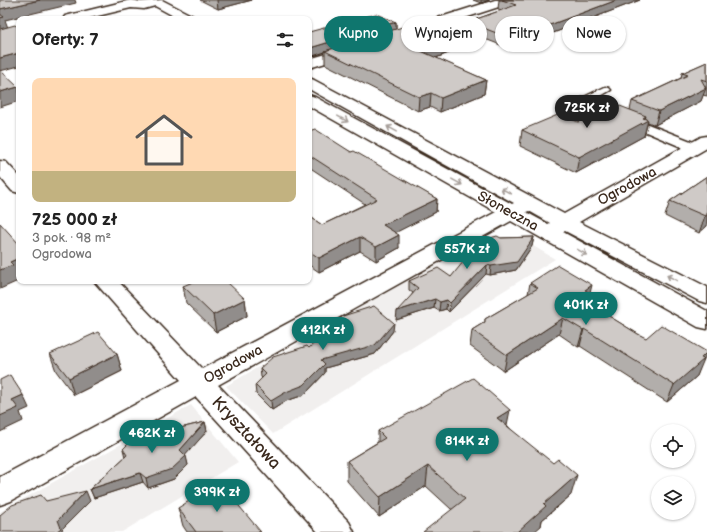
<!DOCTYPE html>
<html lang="pl">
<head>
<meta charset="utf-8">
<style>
	body { margin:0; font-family:"Balsamiq Sans",sans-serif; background:#f6f6f6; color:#222; height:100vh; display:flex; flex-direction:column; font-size:15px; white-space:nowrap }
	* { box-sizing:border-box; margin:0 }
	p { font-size:13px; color:#767676 }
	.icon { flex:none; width:22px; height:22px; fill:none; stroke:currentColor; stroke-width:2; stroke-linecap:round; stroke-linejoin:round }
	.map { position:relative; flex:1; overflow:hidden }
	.side { position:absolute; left:16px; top:16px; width:296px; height:268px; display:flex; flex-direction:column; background:#fff; border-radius:8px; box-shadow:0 1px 3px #0004 }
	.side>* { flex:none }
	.top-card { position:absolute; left:324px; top:16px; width:323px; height:36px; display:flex; gap:8px }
	.tools { position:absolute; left:651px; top:424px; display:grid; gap:8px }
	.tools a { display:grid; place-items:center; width:44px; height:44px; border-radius:50%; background:#fff; box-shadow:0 1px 3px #0004; font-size:20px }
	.price { position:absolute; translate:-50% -34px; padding:0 9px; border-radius:14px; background:#0f766e; color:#fff; font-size:13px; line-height:26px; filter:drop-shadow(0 1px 2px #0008) }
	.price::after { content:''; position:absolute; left:50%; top:24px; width:12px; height:9px; margin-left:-6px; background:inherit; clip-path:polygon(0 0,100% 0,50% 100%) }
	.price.on { background:#222; color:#fff }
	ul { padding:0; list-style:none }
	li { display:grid; align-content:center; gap:8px; height:212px; padding:0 16px }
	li+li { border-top:1px solid #e0e0e0 }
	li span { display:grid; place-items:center; height:124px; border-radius:8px; color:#555 }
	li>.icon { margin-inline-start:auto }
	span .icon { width:72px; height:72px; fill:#fffc; stroke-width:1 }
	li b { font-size:17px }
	h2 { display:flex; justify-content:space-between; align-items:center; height:48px; padding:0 16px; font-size:17px }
	.chip { padding:0 14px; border-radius:18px; background:#fff; box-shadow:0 1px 3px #0004; font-size:14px; line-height:36px }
	.chip.on { background:#0f766e; color:#fff }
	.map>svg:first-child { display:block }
</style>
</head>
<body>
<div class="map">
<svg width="707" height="532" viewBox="0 0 707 532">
	<rect width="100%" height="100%" fill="#fff"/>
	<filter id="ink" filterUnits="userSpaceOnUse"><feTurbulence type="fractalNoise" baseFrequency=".025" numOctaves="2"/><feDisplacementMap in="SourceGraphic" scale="8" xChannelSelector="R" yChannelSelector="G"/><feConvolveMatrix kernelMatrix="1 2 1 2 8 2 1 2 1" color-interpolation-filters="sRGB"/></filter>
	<g filter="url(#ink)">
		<g fill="#f1efee">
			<polygon points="482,236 493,242 525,241 555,259 273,434 226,386"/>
			<polygon points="191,405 238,462 122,532 0,532 0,512"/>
		</g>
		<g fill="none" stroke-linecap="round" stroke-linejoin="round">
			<defs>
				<polygon id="lane" points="605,87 609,88 611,90 594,100 602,106 701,145 702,148 701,151 691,151 594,110 580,100 582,98"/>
				<g id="street">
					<polygon points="131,0 141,2 162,0 193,16 195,19 179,19 155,6 144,9 131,8 85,19 63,19 65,16"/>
					<polygon points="495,0 513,0 511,3 397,40 387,40 385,37 387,34"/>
					<polygon points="354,46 359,47 361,50 359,53 309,68 309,59"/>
					<path d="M309,78L314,80L564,214L701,137L707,136V148L579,222L707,287V303L699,301L565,231L563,232L707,311V329L698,327L511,221L218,385L349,522L354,532H318L196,397L11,501L0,505V477L181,380L94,281H118L202,369L496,212L309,106V95L315,97L512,204L514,203L309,89ZM529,211L550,223L548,224L526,212Z"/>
					<polygon points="0,161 6,162 19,176 19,193 12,191 0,177"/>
				</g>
			</defs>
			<use href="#lane" stroke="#3b2a1e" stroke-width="3"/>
			<use href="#street" stroke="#3b2a1e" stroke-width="3"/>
			<use href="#lane" fill="#fff" fill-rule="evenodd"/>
			<use href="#street" fill="#fff" fill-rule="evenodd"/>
		</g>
		<g fill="#b2aeab" stroke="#3b2a1e">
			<polygon points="200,0 252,0 218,9"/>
			<polygon points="473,0 490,0 481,3"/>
			<polygon points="499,0 640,0 511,49 467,32 468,22 502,10 498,9"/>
			<polygon points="396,22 396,29 452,40 451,52 436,58 486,80 484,94 440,112 430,107 418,111 325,64 325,52 310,57 309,56 309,32"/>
			<polygon points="707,62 707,96 703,95 701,101 655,125 648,122 644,136 576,173 520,146 522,130 578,122 617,107 630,110 632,101 681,78 682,73"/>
			<polygon points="309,131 351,152 437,199 436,212 395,232 399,248 376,261 360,251 319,272 309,265 309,216 322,225 365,204 309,167"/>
			<polygon points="707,176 707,226 699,233 665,216 670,201"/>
			<polygon points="534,237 532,246 516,270 490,275 486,274 449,312 446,309 439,311 434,308 396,320 413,293 409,290 409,281 451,277 501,238"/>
			<polygon points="530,283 590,293 596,297 594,307 638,334 700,369 699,370 697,376 667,402 580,346 578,347 559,334 504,371 470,346 472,330 485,322 485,319 528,294"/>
			<polygon points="183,286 245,299 247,316 216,332 186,303"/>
			<polygon points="393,331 375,354 325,368 325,373 304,395 286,401 272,410 256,394 255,385 262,378 261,377 260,368 309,348"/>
			<polygon points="50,354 117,354 122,371 74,395 56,371"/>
			<polygon points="205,422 207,431 185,455 188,465 174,479 148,488 143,482 94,498 90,489 125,457 123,449 168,431"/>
			<polygon points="507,425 571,495 542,520 541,526 451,509 426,486 379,517 347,481 347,461 378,442 378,431"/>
			<polygon points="178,508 260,531 261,532 187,532 183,526"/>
		</g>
		<g fill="#918d8b" stroke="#3b2a1e">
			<polygon points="40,0 75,0 76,3 5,20 8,28 0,31 0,9"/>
			<polygon points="217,0 252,0 218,9"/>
			<polygon points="481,0 490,0 481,3"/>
			<polygon points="617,0 640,0 511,49 512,39"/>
			<polygon points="396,22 396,30 325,51 325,52 310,57 310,48"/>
			<polygon points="452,40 451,52 420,64 421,51"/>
			<polygon points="19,53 19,66 0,71 0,58"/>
			<polygon points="486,80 484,94 440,112 441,98"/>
			<polygon points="18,87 19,90 19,101 0,107 0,92"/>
			<polygon points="706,88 701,101 655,125 659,111"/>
			<polygon points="431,93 430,107 418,111 419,97"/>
			<polygon points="646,116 644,122 648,120 644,136 576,173 579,157"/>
			<polygon points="437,199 436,212 383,239 383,225"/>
			<polygon points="707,215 707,226 699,233 705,216"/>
			<polygon points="399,235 399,248 376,261 376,247"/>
			<polygon points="360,237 360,251 319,272 319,258"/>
			<polygon points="534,237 532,246 516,270 490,275 491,266"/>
			<polygon points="19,258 19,277 17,278 18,281 0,289 0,270 10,262"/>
			<polygon points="487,265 486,274 449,312 450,303"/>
			<polygon points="592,285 588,301 585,290"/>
			<polygon points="596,297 592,313 588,303"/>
			<polygon points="245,299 247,316 216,332 213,315"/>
			<polygon points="435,299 434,308 396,320 397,311"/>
			<polygon points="447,300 446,309 439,311 440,302"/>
			<polygon points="563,318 559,334 504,371 507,355"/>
			<polygon points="394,323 393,331 375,354 325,368 325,373 304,395 286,401 272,410 271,401 321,360"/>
			<polygon points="584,329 580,346 578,347 583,330"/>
			<polygon points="707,352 697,376 667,402 674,385"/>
			<polygon points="117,354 122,371 74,395 69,378"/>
			<polygon points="23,395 29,408 20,412 23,421 0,432 0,416 12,400"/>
			<polygon points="510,410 506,430 497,418"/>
			<polygon points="205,422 207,431 182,459 180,450"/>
			<polygon points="186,456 188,465 174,479 148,488 146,478"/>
			<polygon points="428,466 426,486 379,517 380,497"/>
			<polygon points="140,473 143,482 94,498 90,489"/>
			<polygon points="577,475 571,495 542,520 541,526 534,532 517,532 544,504"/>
			<polygon points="86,491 90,501 62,529 63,532 56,532 58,520"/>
		</g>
		<g fill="#cfcac7" stroke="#3b2a1e">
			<polygon points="0,0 40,0 0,9"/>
			<polygon points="502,0 617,0 512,39 468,22 516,5"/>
			<polygon points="0,14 4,17 0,18"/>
			<polygon points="376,14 396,22 310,48 309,48 309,32"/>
			<polygon points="412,24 452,40 421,51 486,80 441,98 431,93 419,97 325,51"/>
			<polygon points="15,25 19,28 19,53 0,58 0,29"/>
			<polygon points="707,62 707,81 701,79 706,88 659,111 632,101 688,75 682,73"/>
			<polygon points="0,70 18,87 0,92"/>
			<polygon points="613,105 617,107 620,106 646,116 643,118 648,120 579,157 522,130 560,114 578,122"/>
			<polygon points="315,129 351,152 354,151 437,199 383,225 399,235 376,247 360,237 319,258 309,251 309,216 322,225 377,199 309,155 309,131"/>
			<polygon points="707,176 707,215 705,216 670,201"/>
			<polygon points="0,223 19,244 19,258 10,262 13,265 0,270"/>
			<polygon points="497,236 501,238 534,237 517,262 491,266 487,265 450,303 447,300 440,302 435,299 397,311 418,288 409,281 438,268 451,277 480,241"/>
			<polygon points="558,265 592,285 585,290 596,297 588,303 638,334 646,338 661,325 707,352 701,358 704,359 674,385 584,329 583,330 563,318 507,355 472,330 485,322 485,319 538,288 530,283"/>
			<polygon points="195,281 226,281 245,299 213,315 183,286"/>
			<polygon points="374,306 394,323 375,345 321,360 325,364 304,385 286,392 271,401 255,385 266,374 260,368 273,357 307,346 309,348 343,316"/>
			<polygon points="98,332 117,354 69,378 50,354"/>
			<polygon points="10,375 23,395 12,400 18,408 0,416 0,380"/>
			<polygon points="473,378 510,410 497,418 553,463 558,459 577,475 544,504 546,506 517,532 423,532 465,499 428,466 380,497 347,461 385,438 378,431"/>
			<polygon points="205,422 180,450 186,456 172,469 146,478 140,473 90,489 127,455 123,449 139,433 162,427 168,431"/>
			<polygon points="219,482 260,531 260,532 196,532 178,508"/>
			<polygon points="86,491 58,520 61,528 56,532 0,532 0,515 12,505 41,495 46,501"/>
		</g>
		<defs><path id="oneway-shaft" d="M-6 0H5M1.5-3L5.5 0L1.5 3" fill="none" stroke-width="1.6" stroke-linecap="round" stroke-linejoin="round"/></defs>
		<g stroke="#a79f9a">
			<use href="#oneway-shaft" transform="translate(343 119) rotate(29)"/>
			<use href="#oneway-shaft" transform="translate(392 129) rotate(-151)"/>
			<use href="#oneway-shaft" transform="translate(457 182) rotate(29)"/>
			<use href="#oneway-shaft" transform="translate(506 191) rotate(-152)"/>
			<use href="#oneway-shaft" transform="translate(582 252) rotate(29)"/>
			<use href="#oneway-shaft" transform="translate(672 278) rotate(-152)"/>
		</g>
	</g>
	<g text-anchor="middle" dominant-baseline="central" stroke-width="3" stroke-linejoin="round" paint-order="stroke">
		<g font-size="14" fill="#3b2a1e" stroke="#fff">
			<text transform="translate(627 186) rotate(-29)">Ogrodowa</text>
			<text transform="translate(508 211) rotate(29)">Słoneczna</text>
			<text transform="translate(233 364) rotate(-29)">Ogrodowa</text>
		</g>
		<g font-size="17" fill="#3b2a1e" stroke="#fff">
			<text transform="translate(246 433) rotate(47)">Kryształowa</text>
		</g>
	</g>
</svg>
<div class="tools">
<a><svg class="icon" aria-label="locate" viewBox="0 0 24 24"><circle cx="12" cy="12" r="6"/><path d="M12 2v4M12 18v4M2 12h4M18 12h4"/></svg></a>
<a><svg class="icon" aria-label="layers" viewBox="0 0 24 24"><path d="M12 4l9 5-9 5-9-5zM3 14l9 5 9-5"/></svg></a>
</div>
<b class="price on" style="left:587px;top:129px">725K zł</b>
<b class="price" style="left:467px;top:270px">557K zł</b>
<b class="price" style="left:586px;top:326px">401K zł</b>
<b class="price" style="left:323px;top:351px">412K zł</b>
<b class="price" style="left:152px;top:454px">462K zł</b>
<b class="price" style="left:467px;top:462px">814K zł</b>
<b class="price" style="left:217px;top:513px">399K zł</b>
<div class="top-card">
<a class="chip on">Kupno</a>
<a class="chip">Wynajem</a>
<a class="chip">Filtry</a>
<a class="chip">Nowe</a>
</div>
<section class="side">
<h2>Oferty: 7<svg class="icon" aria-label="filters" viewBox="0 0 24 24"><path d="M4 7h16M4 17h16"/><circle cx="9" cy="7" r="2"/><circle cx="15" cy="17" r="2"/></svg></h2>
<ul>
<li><span style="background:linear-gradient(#ffd9b3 75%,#c2b280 0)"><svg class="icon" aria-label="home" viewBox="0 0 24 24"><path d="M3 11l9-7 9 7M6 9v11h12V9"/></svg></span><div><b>725 000 zł</b><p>3 pok. · 98 m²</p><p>Ogrodowa</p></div></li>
</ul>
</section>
</div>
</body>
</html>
